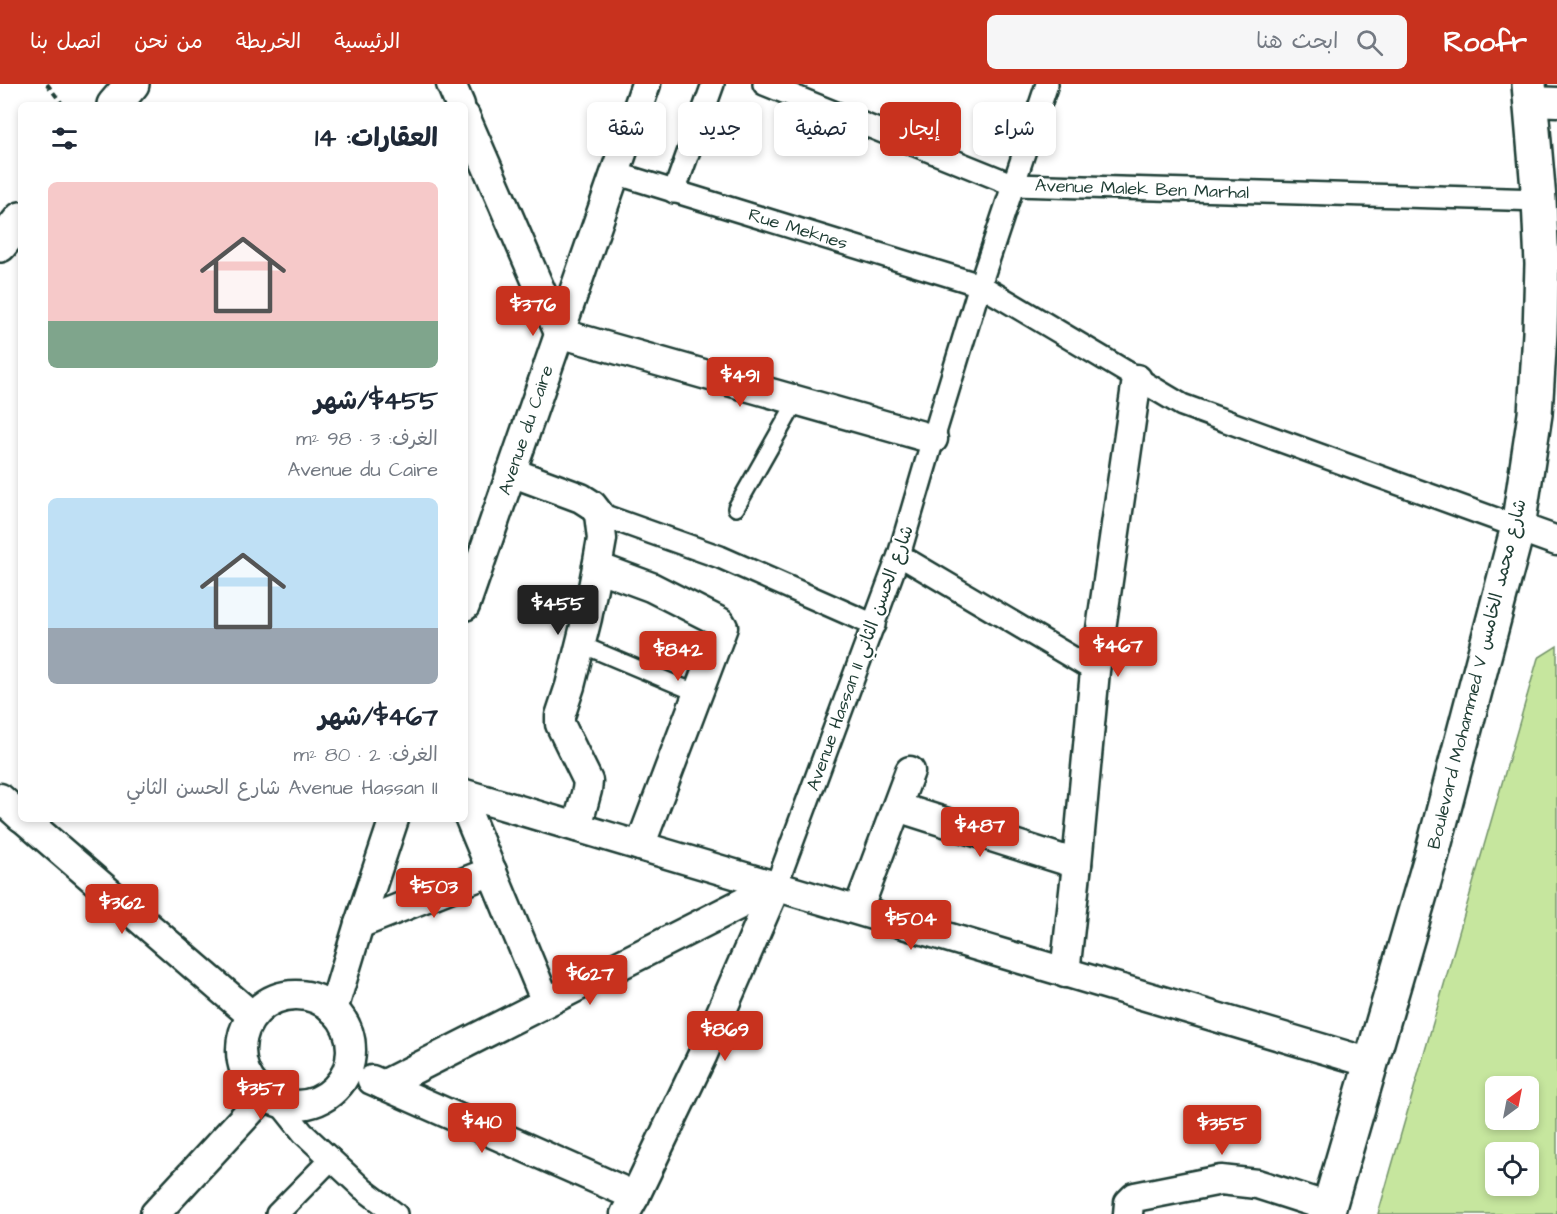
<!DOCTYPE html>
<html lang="ar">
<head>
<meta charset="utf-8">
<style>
	body { margin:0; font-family:"Architects Daughter","Playpen Sans Arabic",sans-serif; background:#f6f6f7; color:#1f2937; direction:rtl; height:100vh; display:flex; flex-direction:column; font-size:22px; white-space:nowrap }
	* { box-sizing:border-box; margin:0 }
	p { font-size:20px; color:#747a83 }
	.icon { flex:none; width:33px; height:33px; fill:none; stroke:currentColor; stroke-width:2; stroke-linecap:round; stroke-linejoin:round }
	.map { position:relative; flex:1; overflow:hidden; direction:ltr }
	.sheet { position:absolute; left:18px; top:18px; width:450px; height:720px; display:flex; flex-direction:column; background:#fff; border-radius:9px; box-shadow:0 3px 9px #0003; direction:rtl }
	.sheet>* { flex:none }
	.hud { position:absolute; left:486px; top:18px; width:570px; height:54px; direction:rtl; display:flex; gap:12px }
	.needle { width:39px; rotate:32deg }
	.controls { position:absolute; left:1485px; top:992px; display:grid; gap:12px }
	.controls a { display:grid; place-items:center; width:54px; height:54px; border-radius:9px; background:#fff; box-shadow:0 3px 9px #0003; font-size:30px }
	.price { position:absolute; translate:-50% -51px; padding:0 14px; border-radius:6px; background:#c8321e; color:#fff; font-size:20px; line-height:39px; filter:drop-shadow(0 2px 3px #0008) }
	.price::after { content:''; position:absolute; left:50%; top:36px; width:18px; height:14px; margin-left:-9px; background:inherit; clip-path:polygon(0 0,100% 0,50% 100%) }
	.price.current { background:#222; color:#fff }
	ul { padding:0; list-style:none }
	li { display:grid; align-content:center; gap:12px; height:318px; padding:0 30px }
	li span { display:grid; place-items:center; height:186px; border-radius:9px; color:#555 }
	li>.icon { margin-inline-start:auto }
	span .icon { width:108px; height:108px; fill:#fffc; stroke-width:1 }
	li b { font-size:26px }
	h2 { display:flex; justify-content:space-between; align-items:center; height:72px; padding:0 30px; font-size:26px }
	.pill { padding:0 21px; border-radius:9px; background:#fff; box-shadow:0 3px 9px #0003; font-size:21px; line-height:54px }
	.pill.current { background:#c8321e; color:#fff }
	header { display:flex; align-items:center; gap:36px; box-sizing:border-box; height:84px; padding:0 30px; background:#c8321e; color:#fff }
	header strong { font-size:28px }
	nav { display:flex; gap:33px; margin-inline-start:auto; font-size:21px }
	.search { width:420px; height:54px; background:#f6f6f7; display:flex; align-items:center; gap:15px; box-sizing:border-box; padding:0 21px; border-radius:9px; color:#747a83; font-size:22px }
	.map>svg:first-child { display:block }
</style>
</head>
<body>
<header>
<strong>Roofr</strong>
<div class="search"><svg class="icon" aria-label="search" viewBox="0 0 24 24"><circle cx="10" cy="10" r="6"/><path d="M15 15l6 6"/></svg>ابحث هنا</div>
<nav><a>الرئيسية</a><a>الخريطة</a><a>من نحن</a><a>اتصل بنا</a></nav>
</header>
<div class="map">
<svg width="1557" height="1130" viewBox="0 0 1557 1130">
	<rect width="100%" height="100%" fill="#fff"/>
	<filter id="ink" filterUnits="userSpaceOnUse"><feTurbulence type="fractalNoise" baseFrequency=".0167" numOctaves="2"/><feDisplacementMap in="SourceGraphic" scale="12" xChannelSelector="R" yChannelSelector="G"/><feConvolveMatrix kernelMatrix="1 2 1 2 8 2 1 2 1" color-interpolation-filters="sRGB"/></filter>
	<g filter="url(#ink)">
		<path fill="#c6e69e" stroke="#729269" stroke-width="1.5" fill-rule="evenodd" d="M1557,562V1130H1378L1538,574ZM1496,1002H1528V1035H1496ZM1496,1068H1528V1101H1496Z"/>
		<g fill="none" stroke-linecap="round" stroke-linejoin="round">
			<defs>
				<g id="service">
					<polyline points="736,424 797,316"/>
					<polyline points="580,560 699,610"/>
				</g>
				<g id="pedestrian">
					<polyline points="764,0 1014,101 1539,116"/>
					<polyline points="615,89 980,201 1182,321 1518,443"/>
					<polyline points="674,108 713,0"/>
					<polyline points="599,430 720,473 874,541"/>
					<polyline points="899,471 1095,587"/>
					<polyline points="776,802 899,471 933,355 980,201 1047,0"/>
					<polyline points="279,1019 303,1049 363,1105 396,1130"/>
					<polyline points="277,1130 331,1075"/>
				</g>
				<g id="minor">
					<polyline points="451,0 460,21"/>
					<polyline points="1531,17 1557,18"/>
					<polyline points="465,32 559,249 933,355"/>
					<polyline points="511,388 581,414 592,421 599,430 602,455 597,483 587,534 570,602 560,632 560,640 588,697 587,706 577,743"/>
					<polyline points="1518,443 1557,457"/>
					<polyline points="597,483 651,503 720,538 723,543 640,762"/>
					<polyline points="465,522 646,0"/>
					<polyline points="465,710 1371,979"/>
					<polyline points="0,714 21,733"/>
					<polyline points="465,723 546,918"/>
					<polyline points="897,723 1077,780"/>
					<polyline points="24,735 251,931"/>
					<polyline points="858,826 910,687"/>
					<polyline points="359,840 492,787"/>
					<polyline points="1065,889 1077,780 1095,587 1137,295"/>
					<circle cx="296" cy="966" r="55"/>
					<polyline points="333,926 359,840 394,735"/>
					<polyline points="372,996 635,1112"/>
					<polyline points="383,1001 776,802"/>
					<polyline points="155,1130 264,1012"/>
					<polyline points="625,1130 635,1112 703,970 776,802"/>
					<polyline points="1128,1130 1129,1119 1135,1113 1221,1096 1257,1100 1329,1123"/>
				</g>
				<g id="tertiary">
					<polyline points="114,21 132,0"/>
					<polyline points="0,161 21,135"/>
					<polyline points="1327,1130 1432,770 1518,443 1535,330 1540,249 1542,180 1539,116 1529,0"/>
				</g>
			</defs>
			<use href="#service" stroke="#1f3d34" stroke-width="20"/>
			<use href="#pedestrian" stroke="#1f3d34" stroke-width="26"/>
			<use href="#minor" stroke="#1f3d34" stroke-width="33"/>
			<use href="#tertiary" stroke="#1f3d34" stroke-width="38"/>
			<polyline stroke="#1f3d34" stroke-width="4" stroke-dasharray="6 4.5" stroke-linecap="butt" points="47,0 63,21"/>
			<use href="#service" stroke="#fff" stroke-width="15"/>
			<use href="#pedestrian" stroke="#fff" stroke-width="21"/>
			<use href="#minor" stroke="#fff" stroke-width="28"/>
			<use href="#tertiary" stroke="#fff" stroke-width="33"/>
		</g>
	</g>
	<g text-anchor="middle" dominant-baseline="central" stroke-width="5" stroke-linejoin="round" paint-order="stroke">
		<g font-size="18" fill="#1f3d34" stroke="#fff">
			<text transform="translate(1142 105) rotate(2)">Avenue Malek Ben Marhal</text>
			<text transform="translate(798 145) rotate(17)">Rue Meknes</text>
			<text transform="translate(526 346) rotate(-71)">Avenue du Caire</text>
			<text transform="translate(860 574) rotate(-70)">Avenue Hassan II شارع الحسن الثاني</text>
			<text transform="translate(1477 590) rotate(-76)">Boulevard Mohammed V شارع محمد الخامس</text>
		</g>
	</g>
</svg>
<div class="controls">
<a><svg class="needle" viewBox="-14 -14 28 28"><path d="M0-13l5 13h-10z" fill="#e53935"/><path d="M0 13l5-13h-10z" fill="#747a83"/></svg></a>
<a><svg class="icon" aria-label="locate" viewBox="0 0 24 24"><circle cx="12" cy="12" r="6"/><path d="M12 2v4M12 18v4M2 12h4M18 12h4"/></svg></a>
</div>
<b class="price" style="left:533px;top:253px">$376</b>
<b class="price" style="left:740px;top:324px">$491</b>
<b class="price current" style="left:558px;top:552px">$455</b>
<b class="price" style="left:1118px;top:594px">$467</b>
<b class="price" style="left:678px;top:598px">$842</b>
<b class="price" style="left:980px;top:774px">$487</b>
<b class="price" style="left:434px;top:835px">$503</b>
<b class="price" style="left:122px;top:851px">$362</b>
<b class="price" style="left:911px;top:867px">$504</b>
<b class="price" style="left:590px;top:922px">$627</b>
<b class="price" style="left:725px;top:978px">$869</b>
<b class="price" style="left:261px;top:1037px">$357</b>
<b class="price" style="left:482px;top:1070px">$410</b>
<b class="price" style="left:1222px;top:1072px">$355</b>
<div class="hud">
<a class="pill">شراء</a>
<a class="pill current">إيجار</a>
<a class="pill">تصفية</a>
<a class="pill">جديد</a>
<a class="pill">شقة</a>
</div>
<section class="sheet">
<h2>العقارات: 14<svg class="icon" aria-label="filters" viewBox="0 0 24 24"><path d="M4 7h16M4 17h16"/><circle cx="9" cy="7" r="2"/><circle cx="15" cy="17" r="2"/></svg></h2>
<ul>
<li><span style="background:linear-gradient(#f6c9c9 75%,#7fa58c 0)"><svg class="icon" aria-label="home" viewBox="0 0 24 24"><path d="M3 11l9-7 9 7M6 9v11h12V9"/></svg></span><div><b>$455/شهر</b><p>الغرف: 3 · 98 m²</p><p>Avenue du Caire</p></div></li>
<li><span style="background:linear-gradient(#bfe0f5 70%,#9aa5b1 0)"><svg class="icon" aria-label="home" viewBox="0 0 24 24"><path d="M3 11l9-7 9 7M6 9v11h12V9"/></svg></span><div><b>$467/شهر</b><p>الغرف: 2 · 80 m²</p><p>Avenue Hassan II شارع الحسن الثاني</p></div></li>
</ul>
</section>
</div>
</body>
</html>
